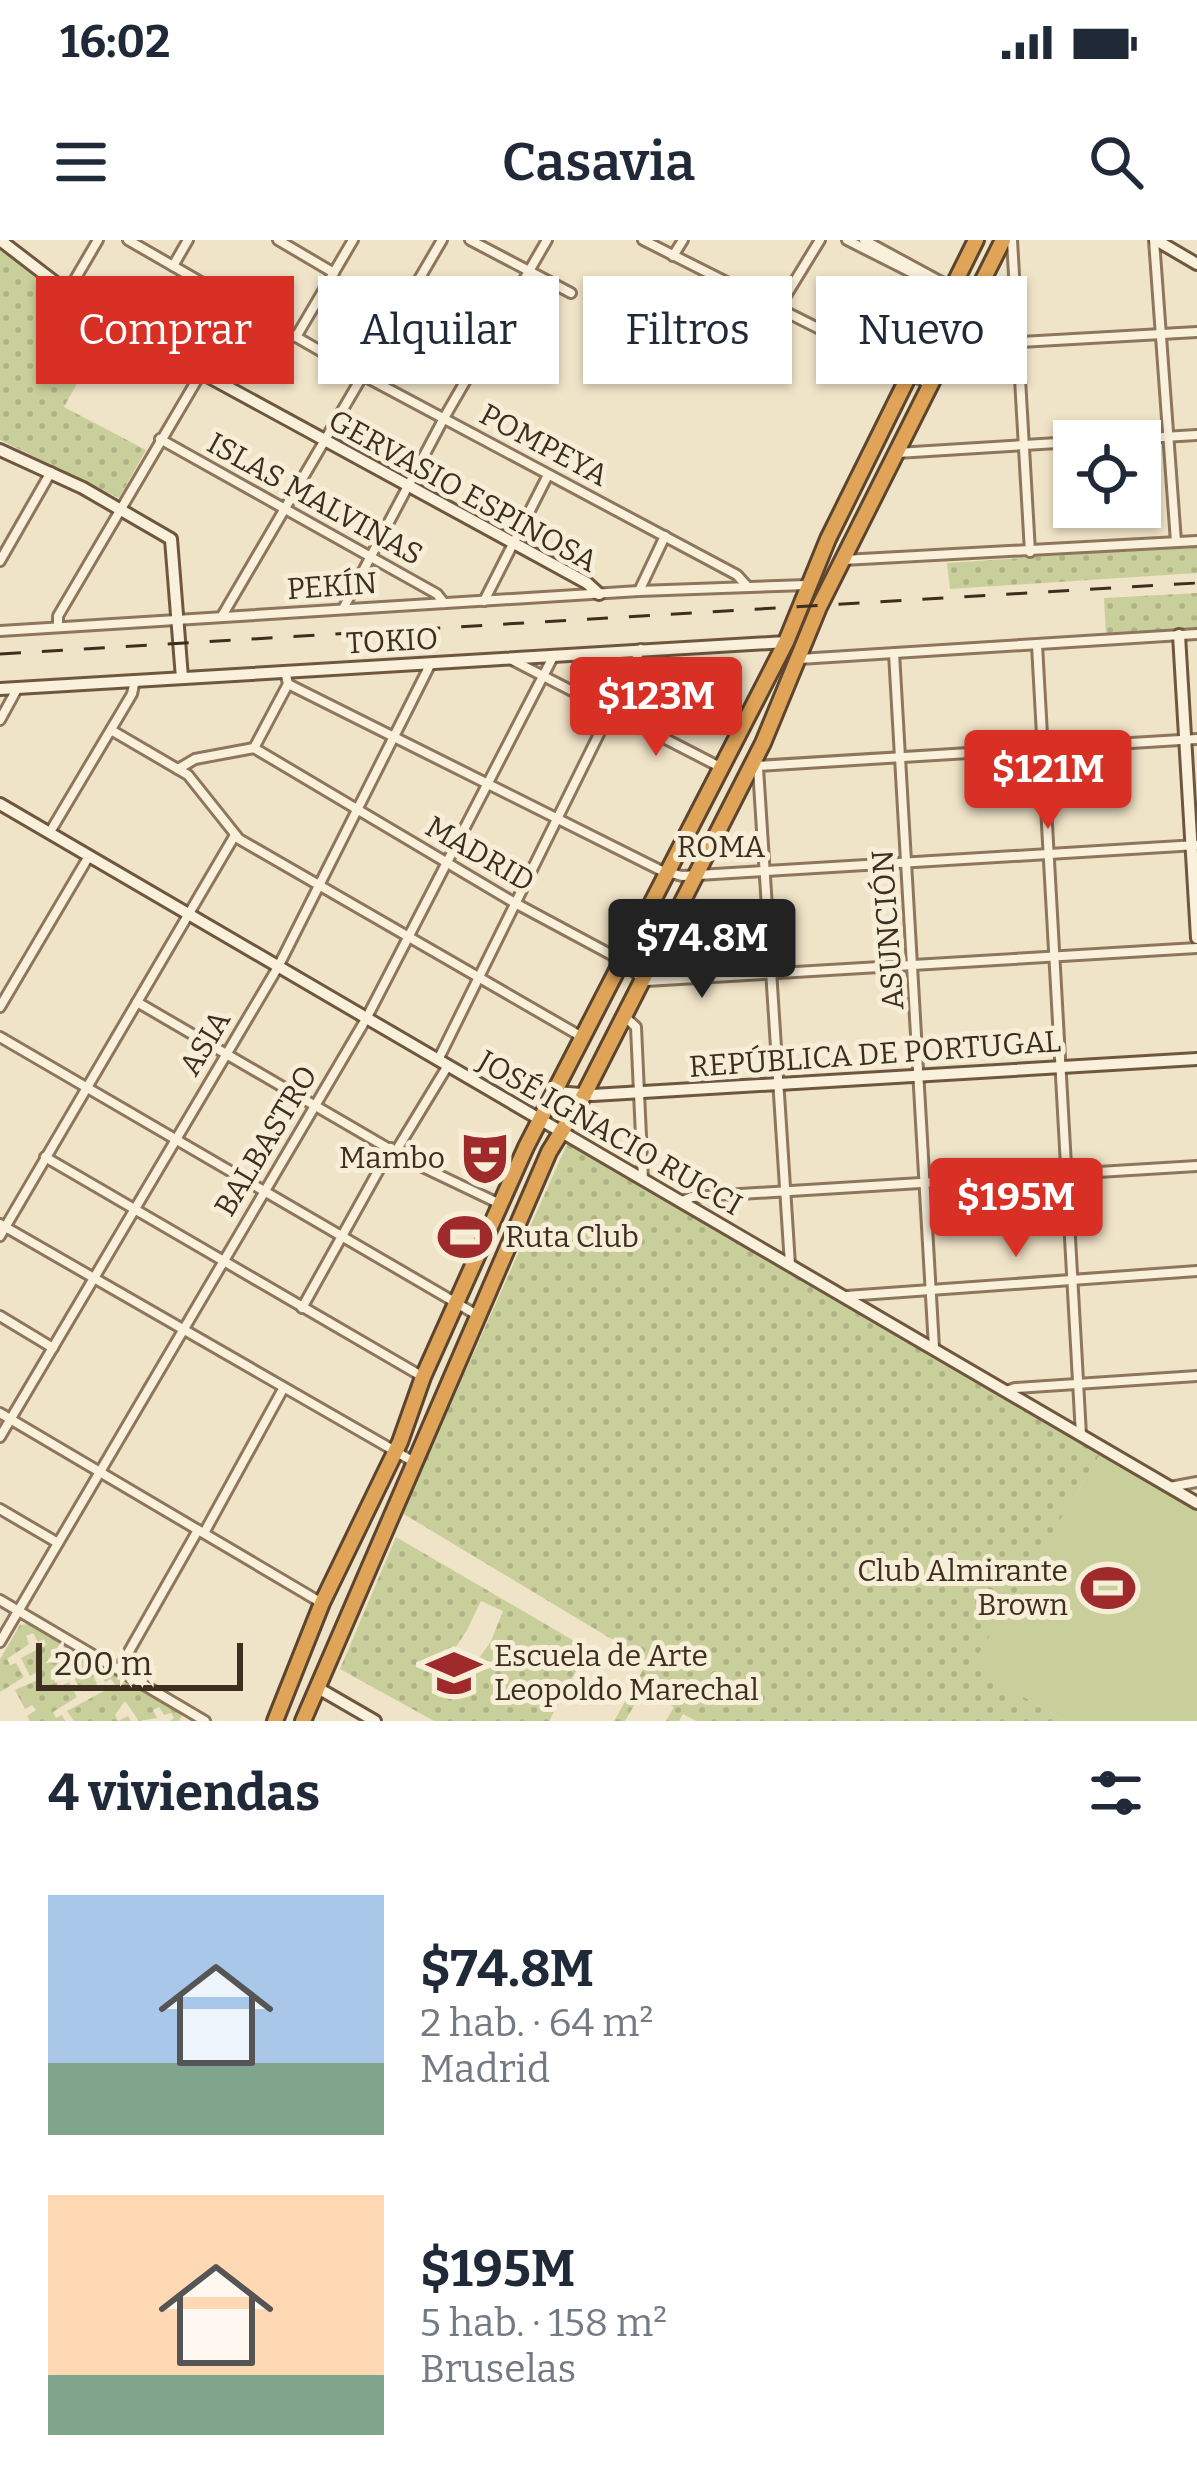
<!DOCTYPE html>
<html lang="es">
<head>
<meta charset="utf-8">
<style>
	body { margin:0; font-family:Bitter,serif; background:#f2f2f3; color:#1f2937; height:100vh; display:flex; flex-direction:column; font-size:45px; white-space:nowrap }
	* { box-sizing:border-box; margin:0 }
	p { font-size:39px; color:#747a83 }
	.icon { flex:none; width:66px; height:66px; fill:none; stroke:currentColor; stroke-width:2; stroke-linecap:round; stroke-linejoin:round }
	.map { position:relative; height:1481px; overflow:hidden }
	.details { display:flex; flex-direction:column; background:#fff; flex:1 }
	.details>* { flex:none }
	.top-card { position:absolute; left:36px; top:36px; width:1125px; height:108px; display:flex; gap:24px }
	.controls { position:absolute; left:1053px; top:180px; display:grid; gap:24px }
	.controls a { display:grid; place-items:center; width:108px; height:108px; border-radius:0px; background:#fff; box-shadow:0 3px 9px #0004; font-size:60px }
	.scale { position:absolute; left:36px; bottom:30px; width:207px; box-sizing:border-box; padding-left:12px; border:6px solid #3d2e20; border-top:0; font-size:33px; line-height:42px; white-space:nowrap; color:#3d2e20; -webkit-text-stroke:9px #f7eed8; paint-order:stroke }
	.price { position:absolute; translate:-50% -102px; padding:0 27px; border-radius:12px; background:#d93025; color:#fff; font-size:39px; line-height:78px; filter:drop-shadow(0 3px 6px #0008) }
	.price::after { content:''; position:absolute; left:50%; top:72px; width:36px; height:27px; margin-left:-18px; background:inherit; clip-path:polygon(0 0,100% 0,50% 100%) }
	.price.selected { background:#222; color:#fff }
	ul { padding:0; list-style:none }
	li { display:flex; align-items:center; gap:36px; height:300px; padding:0 48px }
	li span { display:grid; place-items:center; flex:none; width:336px; height:240px; border-radius:0px; color:#555 }
	li>.icon { margin-inline-start:auto }
	span .icon { width:144px; height:144px; fill:#fffc; stroke-width:1 }
	li b { font-size:51px }
	h2 { display:flex; justify-content:space-between; align-items:center; height:144px; padding:0 48px; font-size:51px }
	.pill { padding:0 42px; border-radius:0px; background:#fff; box-shadow:0 3px 9px #0004; font-size:42px; line-height:108px }
	.pill.selected { background:#d93025; color:#fff }
	.status { display:flex; justify-content:space-between; align-items:center; height:84px; padding:0 60px; background:#fff; direction:ltr }
	.status svg { height:33px; fill:currentColor }
	header { display:flex; justify-content:space-between; align-items:center; height:156px; padding:0 48px; background:#fff; font-size:54px; font-weight:600 }
	.map>svg:first-child { display:block }
</style>
</head>
<body>
<div class="status"><b>16:02</b><svg viewBox="0 0 49 12"><path d="M0 12V9h3v3zM5 12V6h3v6zM10 12V3h3v9zM15 12V0h3v12zM26 1h20v11H26zM47 4h2v5h-2z"/></svg></div>
<header><svg class="icon" aria-label="menu" viewBox="0 0 24 24"><path d="M4 6h16M4 12h16M4 18h16"/></svg>Casavia<svg class="icon" aria-label="search" viewBox="0 0 24 24"><circle cx="10" cy="10" r="6"/><path d="M15 15l6 6"/></svg></header>
<div class="map">
<svg width="1197" height="1481" viewBox="0 0 1197 1481">
	<defs>
		<pattern id="grass-dots" width="8" height="8" patternUnits="userSpaceOnUse" patternTransform="scale(3)"><rect width="8" height="8" fill="#c9cf9b"/><path d="M2 2h.1M6 6h.1" fill="none" stroke="#aeb285" stroke-width="1.8" stroke-linecap="round"/></pattern>
	</defs>
	<rect width="100%" height="100%" fill="#f0e4c8"/>
	<g fill="url(#grass-dots)" fill-rule="evenodd">
		<polygon points="0,9 66,58 109,85 64,167 146,210 119,258 0,200"/>
		<polygon points="1197,306 1197,333 950,349 947,323"/>
		<polygon points="1197,353 1197,389 1106,396 1104,358"/>
		<polygon points="568,902 1101,1213 972,1426 1065,1481 696,1481 683,1474 679,1481 666,1481 674,1467 643,1450 625,1481 614,1481 648,1421 402,1273"/>
		<path d="M396,1297L588,1409L549,1481H434L340,1429ZM481,1361L503,1371L491,1401L453,1456L435,1439L467,1390Z"/>
		<polygon points="28,1384 182,1475 179,1481 170,1481 174,1478 171,1473 164,1475 159,1467 153,1470 157,1478 139,1481 125,1461 115,1475 118,1481 128,1476 131,1481 74,1481 67,1471 115,1445 111,1439 105,1442 99,1433 94,1437 97,1444 83,1452 66,1427 56,1441 59,1447 69,1442 77,1457 53,1472 56,1478 62,1475 65,1481 30,1481 27,1476 36,1470 32,1465 25,1469 15,1450 40,1439 37,1432 30,1436 21,1418 46,1405 44,1399 38,1402 33,1393 26,1396 29,1404 7,1419 10,1425 16,1423 24,1437 0,1452 0,1419 20,1385"/>
	</g>
	<polygon fill="#c9cf9b" points="1101,1213 1197,1270 1197,1481 1065,1481 971,1426"/>
	<g fill="none" stroke-linecap="round" stroke-linejoin="round">
		<defs>
			<g id="street">
				<polyline points="128,0 364,136 737,335 747,346"/>
				<polyline points="278,0 334,33"/>
				<polyline points="470,0 571,53"/>
				<polyline points="643,0 931,145"/>
				<polyline points="847,0 970,62"/>
				<polyline points="864,0 947,45 951,51"/>
				<polyline points="1012,0 1030,312"/>
				<polyline points="1154,0 1176,302"/>
				<polyline points="673,16 683,0"/>
				<polyline points="173,26 188,0"/>
				<polyline points="67,53 98,0"/>
				<polyline points="779,67 820,0"/>
				<polyline points="402,68 526,133"/>
				<polyline points="296,97 353,0"/>
				<polyline points="952,106 1197,92"/>
				<polyline points="160,199 437,354 444,363"/>
				<polyline points="1095,201 1197,195"/>
				<polyline points="897,213 1074,202"/>
				<polyline points="843,320 1197,301"/>
				<polyline points="0,321 51,232"/>
				<polyline points="639,351 665,296"/>
				<polyline points="484,361 548,235"/>
				<polyline points="344,367 444,178 547,0"/>
				<polyline points="222,376 442,0"/>
				<polyline points="58,387 58,376 241,65"/>
				<polyline points="0,391 639,351 807,345"/>
				<polyline points="1037,405 1081,1195"/>
				<polyline points="894,413 934,1108"/>
				<polyline points="799,419 1197,394"/>
				<polyline points="514,421 720,527"/>
				<polyline points="288,444 660,630 682,636 1197,605"/>
				<polyline points="0,480 17,449"/>
				<polyline points="111,490 188,535 239,599 582,797"/>
				<polyline points="254,508 288,444 285,431"/>
				<polyline points="756,526 1197,499"/>
				<polyline points="758,528 790,1025"/>
				<polyline points="178,529 195,519 254,508 515,663 610,714 646,741 1197,708"/>
				<polyline points="50,592 132,454 135,440"/>
				<polyline points="137,762 410,921 500,964"/>
				<polyline points="0,767 89,616"/>
				<polyline points="624,776 636,787 643,940"/>
				<polyline points="0,797 477,1075"/>
				<polyline points="438,820 641,409"/>
				<polyline points="396,911 447,827"/>
				<polyline points="45,917 423,1137"/>
				<polyline points="680,962 692,957 1197,926"/>
				<polyline points="0,984 414,1222"/>
				<polyline points="0,996 235,595"/>
				<polyline points="846,1056 1197,1031"/>
				<polyline points="302,1068 391,908"/>
				<polyline points="0,1076 53,1108"/>
				<polyline points="1006,1151 1015,1148 1197,1136"/>
				<polyline points="0,1173 320,1362"/>
				<polyline points="0,1197 278,727 431,423"/>
				<polyline points="1170,1247 1197,1242"/>
				<polyline points="0,1269 58,1303"/>
				<polyline points="204,1293 283,1149"/>
				<polyline points="0,1360 205,1481"/>
				<polyline points="0,1402 366,779 554,415"/>
				<polyline points="119,1429 198,1290"/>
			</g>
			<g id="secondary">
				<polyline points="0,0 78,60 200,132 587,343 599,354"/>
				<polyline points="1156,0 1197,24"/>
				<polyline points="0,210 83,248 171,299 182,438"/>
				<polyline points="1179,395 1197,698"/>
				<polyline points="0,449 786,402"/>
				<polyline points="0,564 1197,1263"/>
				<polyline points="556,852 593,855 1197,819"/>
				<polyline points="318,1448 375,1481"/>
			</g>
			<g id="highway">
				<polyline points="275,1481 322,1363 400,1202 423,1137 526,907 786,402 828,299 976,0"/>
				<polyline points="303,1481 549,912 584,855 763,503 819,367 1003,0"/>
			</g>
		</defs>
		<use href="#street" stroke="#8d765c" stroke-width="14"/>
		<use href="#secondary" stroke="#6f573f" stroke-width="16"/>
		<use href="#highway" stroke="#5b4430" stroke-width="20"/>
		<use href="#street" stroke="#faf1dc" stroke-width="8"/>
		<use href="#secondary" stroke="#faf1dc" stroke-width="10"/>
		<use href="#highway" stroke="#e0a458" stroke-width="14"/>
		<polyline stroke="#3d2e20" stroke-width="3" stroke-dasharray="21 21" stroke-linecap="butt" points="0,414 1197,343"/>
	</g>
	<defs>
		<symbol id="theatre-bare" viewBox="-9 -9 18 18"><path d="M-5-5.5Q0-4 5-5.5V0Q5 5 0 6Q-5 5-5 0ZM-3.3-2.5H-1v1.5H-3.3ZM1-2.5H3.3v1.5H1ZM-2.8 1Q0 5.5 2.8 1Z" fill="#9e2a2b" stroke="#f7eed8" stroke-width="2.5" paint-order="stroke"/></symbol>
		<symbol id="stadium-bare" viewBox="-9 -9 18 18"><path d="M0-5a6.5 5 0 1 0 0 10a6.5 5 0 1 0 0-10ZM-3.5-1.8h7v3.6h-7Z" fill="#9e2a2b" stroke="#f7eed8" stroke-width="2.5" paint-order="stroke"/></symbol>
		<symbol id="university-bare" viewBox="-9 -9 18 18"><path d="M0-5L7-2L0 1L-7-2ZM-4 1L0 2.5L4 1V4Q0 6-4 4Z" fill="#9e2a2b" stroke="#f7eed8" stroke-width="2.5" paint-order="stroke"/></symbol>
	</defs>
	<g fill-rule="evenodd">
		<use href="#theatre-bare" x="447" y="880" width="76" height="76"/>
		<use href="#stadium-bare" x="427" y="959" width="76" height="76"/>
		<use href="#stadium-bare" x="1070" y="1310" width="76" height="76"/>
		<use href="#university-bare" x="416" y="1395" width="76" height="76"/>
	</g>
	<g text-anchor="middle" dominant-baseline="central" stroke-width="10" stroke-linejoin="round" paint-order="stroke">
		<g font-size="30" fill="#3d2e20" stroke="#f7eed8">
			<text transform="translate(544 205) rotate(28)">POMPEYA</text>
			<text transform="translate(463 251) rotate(29)">GERVASIO ESPINOSA</text>
			<text transform="translate(315 259) rotate(29)">ISLAS MALVINAS</text>
			<text transform="translate(332 346) rotate(-4)">PEKÍN</text>
			<text transform="translate(392 401) rotate(-3)">TOKIO</text>
			<text x="721" y="607">ROMA</text>
			<text transform="translate(480 614) rotate(30)">MADRID</text>
			<text transform="translate(888 690) rotate(-94)">ASUNCIÓN</text>
			<text transform="translate(205 803) rotate(-59)">ASIA</text>
			<text transform="translate(875 814) rotate(-4)">REPÚBLICA DE PORTUGAL</text>
			<text transform="translate(610 893) rotate(30)">JOSÉ IGNACIO RUCCI</text>
			<text transform="translate(266 901) rotate(-59)">BALBASTRO</text>
		</g>
		<g font-size="30" fill="#3d2e20" stroke="#f7eed8" text-anchor="end">
			<text x="445" y="918">Mambo</text>
			<text x="505" y="997" text-anchor="start">Ruta Club</text>
			<text x="1068" y="1331">Club Almirante<tspan x="1068" dy="34">Brown</tspan></text>
			<text x="494" y="1416" text-anchor="start">Escuela de Arte<tspan x="494" dy="34">Leopoldo Marechal</tspan></text>
		</g>
	</g>
</svg>
<div class="controls">
<a><svg class="icon" aria-label="locate" viewBox="0 0 24 24"><circle cx="12" cy="12" r="6"/><path d="M12 2v4M12 18v4M2 12h4M18 12h4"/></svg></a>
</div>
<div class="scale">200 m</div>
<b class="price" style="left:656px;top:519px">$123M</b>
<b class="price" style="left:1048px;top:592px">$121M</b>
<b class="price selected" style="left:702px;top:761px">$74.8M</b>
<b class="price" style="left:1016px;top:1020px">$195M</b>
<div class="top-card">
<a class="pill selected">Comprar</a>
<a class="pill">Alquilar</a>
<a class="pill">Filtros</a>
<a class="pill">Nuevo</a>
</div>
</div>
<section class="details">
<h2>4 viviendas<svg class="icon" aria-label="filters" viewBox="0 0 24 24"><path d="M4 7h16M4 17h16"/><circle cx="9" cy="7" r="2"/><circle cx="15" cy="17" r="2"/></svg></h2>
<ul>
<li><span style="background:linear-gradient(#a9c7e8 70%,#7fa58c 0)"><svg class="icon" aria-label="home" viewBox="0 0 24 24"><path d="M3 11l9-7 9 7M6 9v11h12V9"/></svg></span><div><b>$74.8M</b><p>2 hab. · 64 m²</p><p>Madrid</p></div></li>
<li><span style="background:linear-gradient(#ffd9b3 75%,#7fa58c 0)"><svg class="icon" aria-label="home" viewBox="0 0 24 24"><path d="M3 11l9-7 9 7M6 9v11h12V9"/></svg></span><div><b>$195M</b><p>5 hab. · 158 m²</p><p>Bruselas</p></div></li>
</ul>
</section>
</body>
</html>
